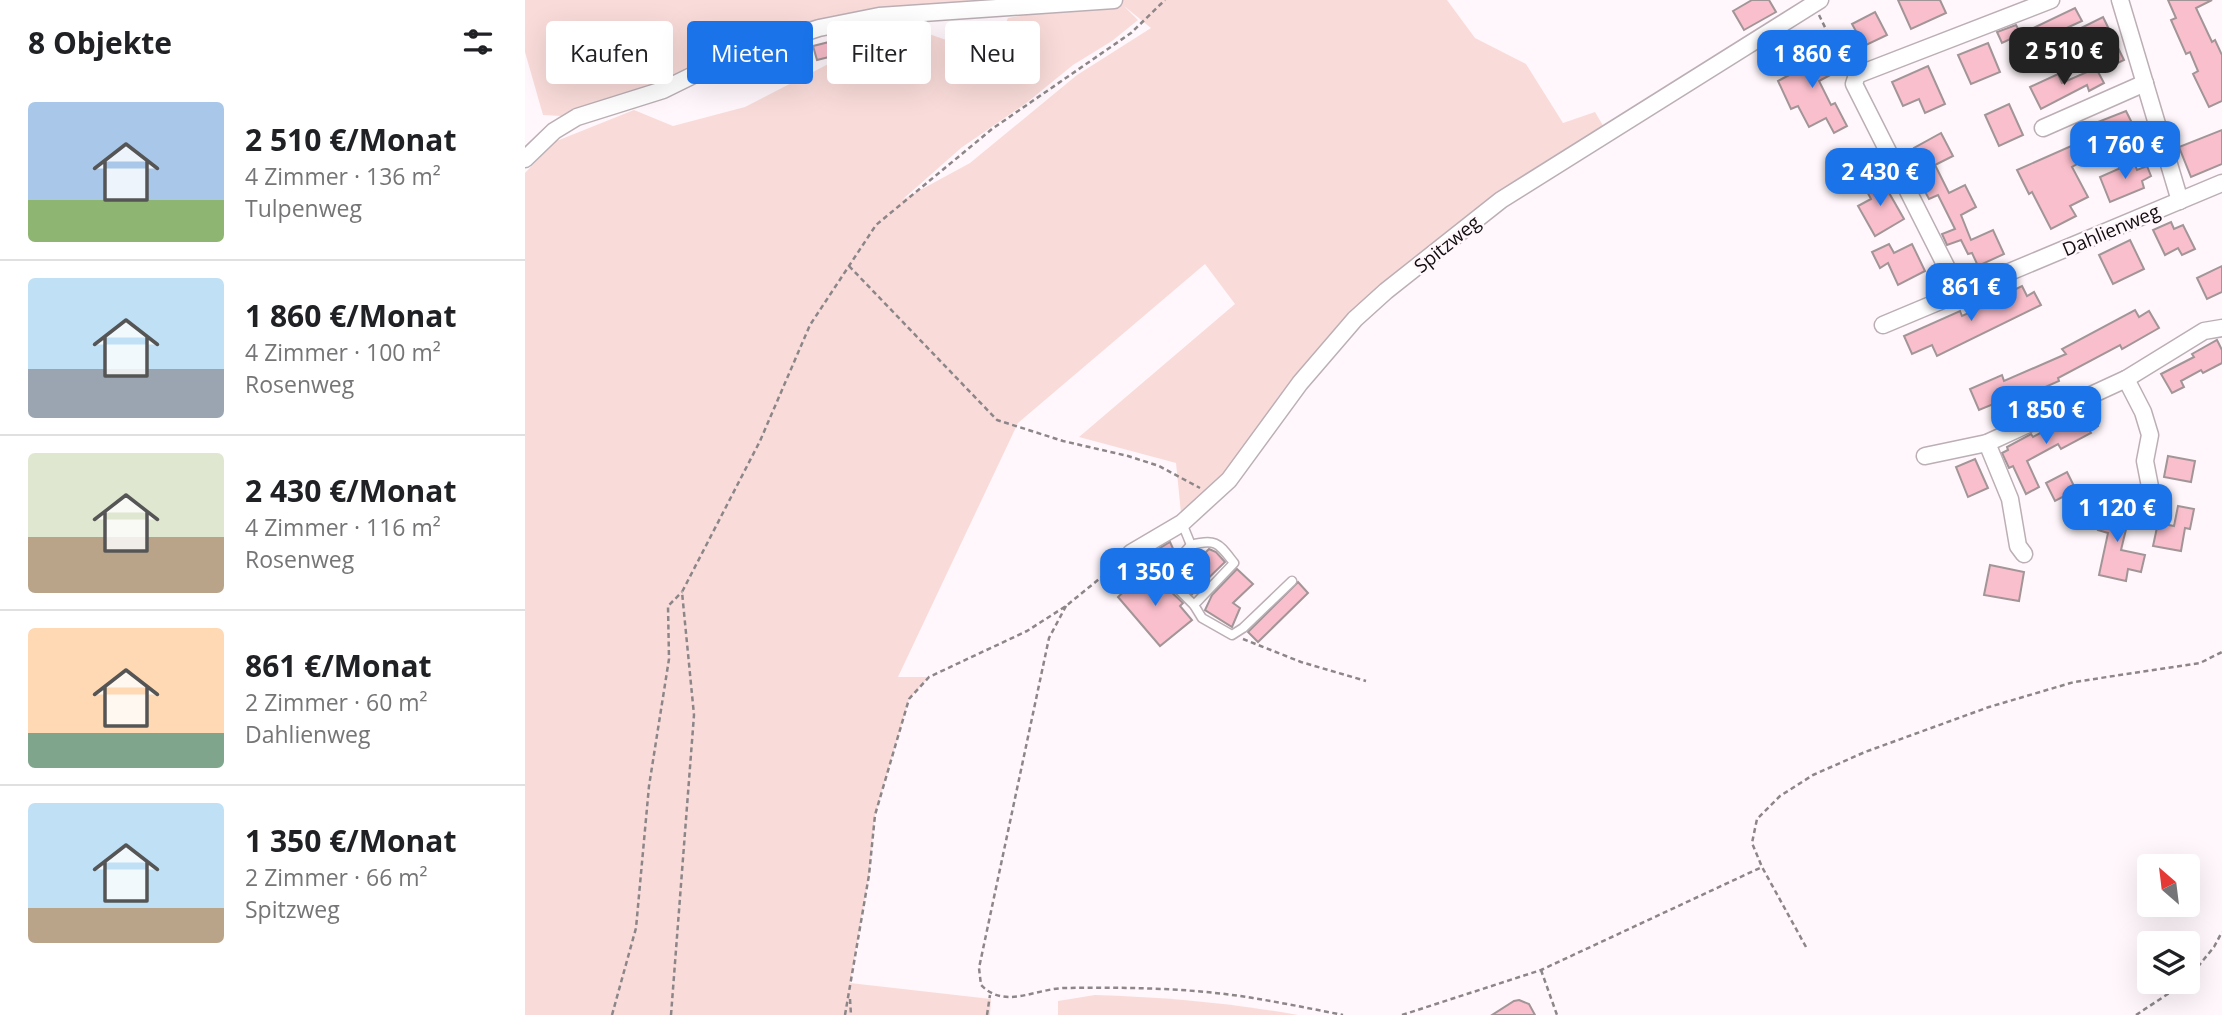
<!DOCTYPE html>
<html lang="de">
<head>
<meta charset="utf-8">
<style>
	body { margin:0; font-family:"Open Sans",sans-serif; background:#f2f2f2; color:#202124; height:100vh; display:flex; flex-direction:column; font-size:26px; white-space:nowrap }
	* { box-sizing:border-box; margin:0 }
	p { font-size:23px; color:#757577 }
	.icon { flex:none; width:38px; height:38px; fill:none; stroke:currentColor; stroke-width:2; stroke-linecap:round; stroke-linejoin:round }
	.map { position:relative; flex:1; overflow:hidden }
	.sheet { display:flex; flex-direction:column; background:#fff; width:525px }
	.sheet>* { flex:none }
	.guide { position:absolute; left:21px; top:21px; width:665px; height:63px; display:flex; gap:14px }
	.needle { width:46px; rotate:332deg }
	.controls { position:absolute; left:1612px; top:854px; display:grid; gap:14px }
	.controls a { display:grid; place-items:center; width:63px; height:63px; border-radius:7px; background:#fff; box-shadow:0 7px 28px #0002; font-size:35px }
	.price { position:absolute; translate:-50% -60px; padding:0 16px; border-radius:14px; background:#1a73e8; color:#fff; font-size:23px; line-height:46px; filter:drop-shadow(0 2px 4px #0008) }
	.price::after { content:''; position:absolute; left:50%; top:42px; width:21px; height:16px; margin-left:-10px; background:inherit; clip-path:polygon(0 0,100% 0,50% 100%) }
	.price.selected { background:#222; color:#fff }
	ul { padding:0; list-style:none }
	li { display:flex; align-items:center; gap:21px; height:175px; padding:0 28px }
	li+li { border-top:2px solid #e0e0e0 }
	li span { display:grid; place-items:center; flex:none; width:196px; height:140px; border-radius:7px; color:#555 }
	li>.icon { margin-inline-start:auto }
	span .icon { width:84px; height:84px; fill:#fffc; stroke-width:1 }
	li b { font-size:30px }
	h2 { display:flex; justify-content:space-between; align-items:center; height:84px; padding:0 28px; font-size:30px }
	.pill { padding:0 24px; border-radius:7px; background:#fff; box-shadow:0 7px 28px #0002; font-size:24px; line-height:63px }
	.pill.selected { background:#1a73e8; color:#fff }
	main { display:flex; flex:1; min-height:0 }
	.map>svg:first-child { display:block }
</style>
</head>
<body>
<main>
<section class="sheet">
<h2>8 Objekte<svg class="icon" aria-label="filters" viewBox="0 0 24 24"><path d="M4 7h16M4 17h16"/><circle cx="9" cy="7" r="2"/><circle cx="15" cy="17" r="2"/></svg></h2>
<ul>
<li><span style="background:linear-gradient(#a9c7e8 70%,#8fb573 0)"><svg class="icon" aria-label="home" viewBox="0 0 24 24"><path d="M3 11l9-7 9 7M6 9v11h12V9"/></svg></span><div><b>2 510 €/Monat</b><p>4 Zimmer · 136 m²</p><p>Tulpenweg</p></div></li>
<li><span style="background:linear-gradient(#bfe0f5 65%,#9aa5b1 0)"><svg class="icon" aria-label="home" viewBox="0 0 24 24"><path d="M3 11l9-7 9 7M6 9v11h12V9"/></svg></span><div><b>1 860 €/Monat</b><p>4 Zimmer · 100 m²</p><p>Rosenweg</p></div></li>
<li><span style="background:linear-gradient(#dfe7d0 60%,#b9a48a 0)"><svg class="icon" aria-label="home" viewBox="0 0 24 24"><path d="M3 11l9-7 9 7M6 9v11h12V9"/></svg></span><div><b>2 430 €/Monat</b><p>4 Zimmer · 116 m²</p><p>Rosenweg</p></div></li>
<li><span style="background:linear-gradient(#ffd9b3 75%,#7fa58c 0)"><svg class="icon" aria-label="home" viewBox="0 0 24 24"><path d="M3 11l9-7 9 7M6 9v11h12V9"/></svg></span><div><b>861 €/Monat</b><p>2 Zimmer · 60 m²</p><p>Dahlienweg</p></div></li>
<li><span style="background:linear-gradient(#bfe0f5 75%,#b9a48a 0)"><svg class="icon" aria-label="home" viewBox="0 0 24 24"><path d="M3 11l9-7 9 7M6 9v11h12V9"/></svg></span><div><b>1 350 €/Monat</b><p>2 Zimmer · 66 m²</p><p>Spitzweg</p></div></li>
</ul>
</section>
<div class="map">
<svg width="1697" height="1015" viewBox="0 0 1697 1015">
	<rect width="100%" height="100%" fill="#fff7fb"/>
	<g fill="#f9dcda" fill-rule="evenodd">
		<path d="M0,0H922L950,38L1001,64L1038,123L1070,112L1083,134L861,291L704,480L657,523L651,463L554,437L710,304L680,264L493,423L373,677H404L384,699L350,815L344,875L325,983L466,999L465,1015H0V173L29,142L109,110L148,126L220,107L346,42L404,34L467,56L483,18L583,1L294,28L52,117L18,115L0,52ZM599,6L626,28L552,75L445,163L377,200L436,148L500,104L548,65L587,41L613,20Z"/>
		<path d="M570,995C638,997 706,1003 773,1015H533V1001Z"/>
	</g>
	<g fill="#fabfcc" stroke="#a29598" stroke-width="2">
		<polygon points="1227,0 1244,0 1251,12 1219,30 1208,11"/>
		<polygon points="1373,0 1415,0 1421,13 1386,29"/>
		<polygon points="1643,0 1687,0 1671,8 1687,42 1690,40 1697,55 1697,101 1684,107 1668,74 1673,71 1665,52 1661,54 1646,20 1651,18"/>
		<polygon points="1550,8 1557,21 1524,36 1529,47 1508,58 1496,34"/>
		<polygon points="1350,12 1362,35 1339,46 1327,24"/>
		<polygon points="1578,17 1599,60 1573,72 1552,30"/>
		<polygon points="1491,25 1496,34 1477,43 1472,32"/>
		<polygon points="312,40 316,54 292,60 288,46"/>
		<polygon points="1463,43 1475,72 1446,84 1433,55"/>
		<polygon points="1296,46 1309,73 1294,81 1306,105 1310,103 1322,126 1309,133 1301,118 1284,127 1273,106 1266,109 1253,81 1268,73 1262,63"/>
		<polygon points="1403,66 1420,104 1400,113 1394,99 1378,106 1367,82"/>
		<polygon points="1571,68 1579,83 1564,91 1562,85 1516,109 1505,87 1533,74 1537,83"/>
		<polygon points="1484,104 1498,135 1474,146 1460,115"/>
		<polygon points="1601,111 1609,127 1597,133 1600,141 1553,160 1554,163 1547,167 1563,197 1545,206 1551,216 1526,229 1507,192 1504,194 1492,170 1560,140 1555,129"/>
		<polygon points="1697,130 1697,164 1666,177 1654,147"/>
		<polygon points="1416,133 1428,156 1410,165 1424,193 1440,185 1451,207 1436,215 1446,240 1468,230 1479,254 1453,266 1447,253 1443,254 1436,240 1422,245 1417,234 1430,229 1413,195 1404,199 1397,186 1406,181 1389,148"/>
		<polygon points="1609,162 1612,170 1622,166 1626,176 1617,181 1619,188 1585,202 1575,177"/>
		<polygon points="1355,177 1379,219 1350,236 1333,206 1346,199 1339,186"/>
		<polygon points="1646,222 1649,229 1658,225 1670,249 1657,255 1653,248 1640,255 1628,230"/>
		<polygon points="1605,240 1619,269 1588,284 1574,255"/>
		<polygon points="1364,244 1369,253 1387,244 1400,271 1373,285 1363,263 1355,268 1347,252"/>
		<polygon points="1697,266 1697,292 1682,299 1672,278"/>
		<polygon points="1497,286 1502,296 1509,292 1516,305 1412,356 1407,345 1387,354 1379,336 1435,311 1437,316 1473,300 1472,298"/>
		<polygon points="1610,310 1614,317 1624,311 1634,328 1597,349 1595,345 1533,378 1534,381 1502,395 1500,391 1454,410 1445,389 1477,375 1479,381 1541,354 1537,349"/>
		<polygon points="1692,340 1697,350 1697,363 1678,373 1676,370 1656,381 1659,387 1647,393 1636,374 1669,357 1667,354"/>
		<polygon points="1555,412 1557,416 1566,412 1573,426 1564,430 1566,433 1536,449 1533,444 1502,461 1514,487 1501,494 1488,466 1484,468 1477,453 1483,450 1482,447 1506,434 1508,437"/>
		<polygon points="1643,456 1670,461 1666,482 1639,477"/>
		<polygon points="1450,459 1463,488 1443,497 1431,467"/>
		<polygon points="1542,472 1551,490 1530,501 1521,483"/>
		<polygon points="1581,497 1596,501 1592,514 1604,517 1596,550 1620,555 1616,572 1603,569 1601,581 1574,575 1583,533 1573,530"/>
		<polygon points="1653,506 1669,509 1665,529 1660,528 1656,551 1628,546 1633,523 1649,526"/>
		<polygon points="645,542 650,553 648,555 616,571 612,562"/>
		<polygon points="684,549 691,552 700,562 667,594 653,580"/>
		<polygon points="1465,565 1499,572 1494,601 1459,595"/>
		<polygon points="623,569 641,591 643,589 658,603 655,606 667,620 635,646 593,597"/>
		<polygon points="712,569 728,584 708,603 715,608 707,627 680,610 687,595"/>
		<polygon points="773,582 783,593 733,642 723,632"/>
		<polygon points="994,1000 1004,1004 1010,1015 967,1015 989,1001"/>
	</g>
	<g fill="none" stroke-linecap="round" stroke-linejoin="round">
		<defs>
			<g id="service">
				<path d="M657,523L666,545C692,538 694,544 709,563L669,605"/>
				<polyline points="666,545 639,575 669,605 677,618 707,635 718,628 767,581"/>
			</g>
			<g id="minor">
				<polyline points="1595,0 1655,201"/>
				<polyline points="1518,128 1620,83"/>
				<polyline points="0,159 29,131 52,117 138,90 205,57 294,28 354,16 589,0"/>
				<polyline points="1435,294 1329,84 1332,75 1526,0"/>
				<polyline points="1358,325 1697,183"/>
				<polyline points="1601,379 1618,412 1625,435 1620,461 1627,497"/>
				<polyline points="1462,443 1485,499 1493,546 1499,554"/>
				<polyline points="1400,456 1462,443 1601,379 1679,331 1697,328"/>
				<polyline points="606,553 657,523 704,480 775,383 830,319 861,291 976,200 1295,0"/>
			</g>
		</defs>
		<use href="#service" stroke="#bbafb5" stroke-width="11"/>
		<use href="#minor" stroke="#bbafb5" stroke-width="19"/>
		<g stroke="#8c8689" stroke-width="2.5" stroke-dasharray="5 3.5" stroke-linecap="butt">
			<polyline points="1294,15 1319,66"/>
			<polyline points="324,266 472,420 538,441 603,456 634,466 675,488"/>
			<path d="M541,606L524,638L454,968L456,985C480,1010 511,988 541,988C603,987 667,988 728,998C758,1003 788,1009 818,1015"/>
			<polyline points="718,639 776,662 841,681"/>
			<polyline points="1281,947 1237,867 1227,843 1232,819 1255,796 1288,775 1340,752 1464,707 1549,682 1675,663 1697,652"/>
			<polyline points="1016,970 1032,1015"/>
			<polyline points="1662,980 1689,947 1697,932"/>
			<polyline points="325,999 326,1015"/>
			<polyline points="87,1015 111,928 124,786 144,659 143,606 157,592"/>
			<polyline points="146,1015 169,715 157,592 235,441 285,325 351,225 467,129 606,33 640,0"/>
			<polyline points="320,1015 344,875 350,815 384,699 404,677 502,631 541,606 595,562"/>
			<polyline points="462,1015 465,995"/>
			<polyline points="877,1015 1016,970 1237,867"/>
			<polyline points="1611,1015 1661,982"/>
		</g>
		<use href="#service" stroke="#fff" stroke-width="8"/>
		<use href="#minor" stroke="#fff" stroke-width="16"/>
	</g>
	<g text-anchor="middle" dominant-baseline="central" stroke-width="5" stroke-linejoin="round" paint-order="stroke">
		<g font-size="19" fill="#120e10" stroke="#fff7fb">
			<text transform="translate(1586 230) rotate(-23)">Dahlienweg</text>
			<text transform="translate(922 244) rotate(-39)">Spitzweg</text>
		</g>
	</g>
</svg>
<div class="controls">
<a><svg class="needle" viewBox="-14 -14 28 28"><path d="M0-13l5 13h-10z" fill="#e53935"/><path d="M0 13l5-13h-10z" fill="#757577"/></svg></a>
<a><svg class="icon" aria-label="layers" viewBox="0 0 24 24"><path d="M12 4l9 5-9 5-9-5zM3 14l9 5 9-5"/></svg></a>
</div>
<b class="price selected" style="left:1539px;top:87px">2 510 €</b>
<b class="price" style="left:1287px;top:90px">1 860 €</b>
<b class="price" style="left:1600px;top:181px">1 760 €</b>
<b class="price" style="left:1355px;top:208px">2 430 €</b>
<b class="price" style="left:1446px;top:323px">861 €</b>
<b class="price" style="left:1521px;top:446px">1 850 €</b>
<b class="price" style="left:1592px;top:544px">1 120 €</b>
<b class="price" style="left:630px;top:608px">1 350 €</b>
<div class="guide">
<a class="pill">Kaufen</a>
<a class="pill selected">Mieten</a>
<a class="pill">Filter</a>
<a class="pill">Neu</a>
</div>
</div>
</main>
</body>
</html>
